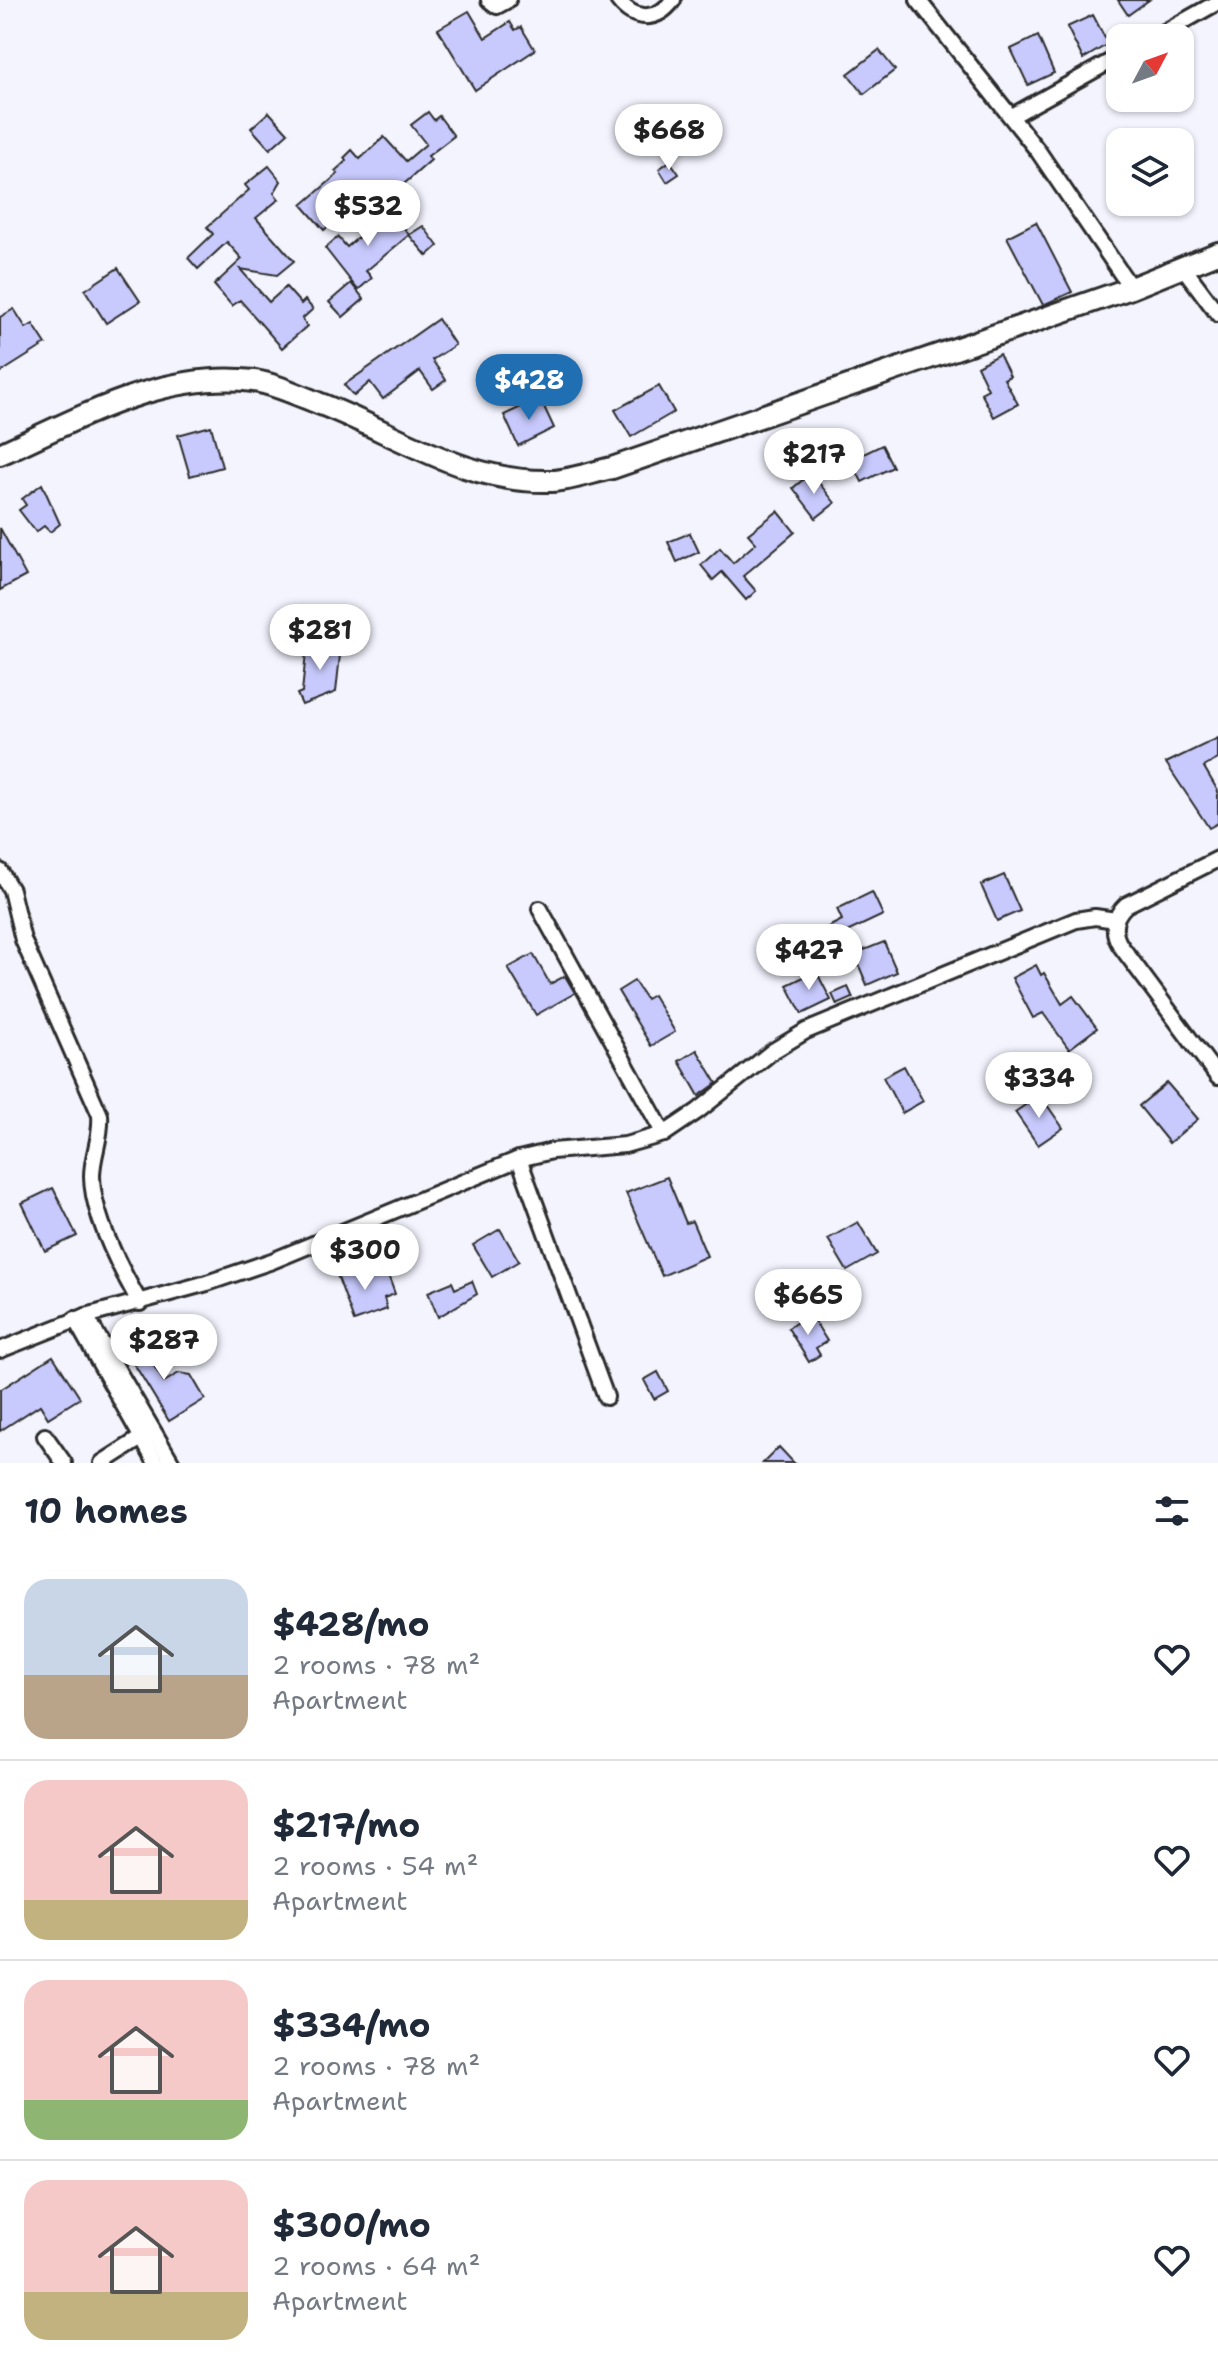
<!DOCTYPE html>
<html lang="en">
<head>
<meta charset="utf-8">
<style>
	body { margin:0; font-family:"Shantell Sans",sans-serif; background:#f2f2f3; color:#1f2937; height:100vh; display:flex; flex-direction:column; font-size:30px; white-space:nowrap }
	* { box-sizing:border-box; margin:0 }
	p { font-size:26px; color:#747a83 }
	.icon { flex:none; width:44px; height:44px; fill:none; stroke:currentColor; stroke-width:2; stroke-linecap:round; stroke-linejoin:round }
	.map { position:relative; height:1463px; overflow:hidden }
	.panel { display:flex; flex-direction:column; background:#fff; flex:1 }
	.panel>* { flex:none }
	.needle { width:52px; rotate:49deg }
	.buttons { position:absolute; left:1106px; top:24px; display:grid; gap:16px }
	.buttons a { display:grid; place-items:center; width:88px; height:88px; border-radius:16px; background:#fff; box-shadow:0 2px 6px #0004; font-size:40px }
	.price { position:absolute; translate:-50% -68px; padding:0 18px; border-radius:28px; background:#fff; color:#222; font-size:26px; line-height:52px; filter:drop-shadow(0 2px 4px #0008) }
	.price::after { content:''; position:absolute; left:50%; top:48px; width:24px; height:18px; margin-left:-12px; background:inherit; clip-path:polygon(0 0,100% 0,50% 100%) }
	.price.selected { background:#1f6fb2; color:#fff }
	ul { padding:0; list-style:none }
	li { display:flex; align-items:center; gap:24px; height:200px; padding:0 24px }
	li+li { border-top:2px solid #e0e1e3 }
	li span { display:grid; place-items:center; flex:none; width:224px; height:160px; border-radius:24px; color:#555 }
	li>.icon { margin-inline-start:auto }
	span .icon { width:96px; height:96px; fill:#fffc; stroke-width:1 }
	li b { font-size:34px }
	h2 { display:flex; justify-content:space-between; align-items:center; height:96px; padding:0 24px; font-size:34px }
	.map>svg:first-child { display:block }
</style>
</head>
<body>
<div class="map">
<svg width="1218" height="1463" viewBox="0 0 1218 1463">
	<rect width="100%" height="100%" fill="#f4f4ff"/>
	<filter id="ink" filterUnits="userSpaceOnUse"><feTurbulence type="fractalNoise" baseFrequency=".0125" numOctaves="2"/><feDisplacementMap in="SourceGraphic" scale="16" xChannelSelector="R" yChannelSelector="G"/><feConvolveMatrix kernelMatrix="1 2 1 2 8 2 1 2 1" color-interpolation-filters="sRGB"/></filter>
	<g filter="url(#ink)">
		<g fill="#c8cafd" stroke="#2b2b2b" stroke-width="2">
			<polygon points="1118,0 1149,0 1128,15"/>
			<polygon points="469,11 485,38 510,22 515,30 521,27 535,50 475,90 438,29"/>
			<polygon points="1093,15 1108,44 1083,59 1067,27"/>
			<polygon points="1038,36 1054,73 1028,85 1011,49"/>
			<polygon points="879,50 895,70 864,94 848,74"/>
			<polygon points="269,112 288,133 270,149 251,128"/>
			<polygon points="428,112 434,120 439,116 454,136 428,156 431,160 378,207 368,194 324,230 302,205 338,174 335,171 346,161 344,158 352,150 360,159 384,137 406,161 426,144 411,125"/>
			<polygon points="670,161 679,174 667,182 659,169"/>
			<polygon points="269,166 281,181 274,193 279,199 256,218 294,261 277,275 240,269 269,302 286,287 301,304 305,300 313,309 302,319 307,326 282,348 240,300 232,306 214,285 242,259 227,242 198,269 188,258 213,234 207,227 249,190 245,185"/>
			<polygon points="391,209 409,235 366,271 372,278 358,290 325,248 338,237 347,247"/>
			<polygon points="1036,222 1072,292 1043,305 1007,237"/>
			<polygon points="423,226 438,246 427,256 409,235"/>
			<polygon points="118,268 140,301 106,323 85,290"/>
			<polygon points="351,283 364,299 343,317 329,302"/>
			<polygon points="14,309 26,328 33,324 46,344 0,373 0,317"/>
			<polygon points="438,319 455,345 432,360 446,380 433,389 420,371 383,399 370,382 354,396 344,385"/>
			<polygon points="999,354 1010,376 1004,379 1018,404 994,417 981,393 988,389 977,366"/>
			<polygon points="659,386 674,412 631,437 615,410"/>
			<polygon points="540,398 554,428 518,446 504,415"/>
			<polygon points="211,426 222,467 190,476 178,435"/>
			<polygon points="882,445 893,467 862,482 851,460"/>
			<polygon points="811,473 835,503 816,518 793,488"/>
			<polygon points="42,484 60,524 50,532 44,526 36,532 19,510 26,505 22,499"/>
			<polygon points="778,511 795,532 743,576 756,591 746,600 722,572 713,580 701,565 720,548 733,563 756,543 748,534"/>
			<polygon points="0,528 26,576 0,590"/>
			<polygon points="690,533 699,552 677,562 668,542"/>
			<polygon points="307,643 341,646 336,692 302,705 297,694 302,692"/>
			<polygon points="1218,738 1218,759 1204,767 1218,791 1218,823 1209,828 1166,763"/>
			<polygon points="1004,875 1020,911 997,921 981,885"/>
			<polygon points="872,892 883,915 832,939 835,946 817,955 807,938 842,920 837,909"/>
			<polygon points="884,942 897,972 867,985 854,954"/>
			<polygon points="533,954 550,984 565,976 575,993 536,1015 508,968"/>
			<polygon points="1036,965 1041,975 1044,973 1062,1004 1073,996 1097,1028 1069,1049 1043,1013 1033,1018 1012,978"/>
			<polygon points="816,971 831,1000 802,1014 787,985"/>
			<polygon points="634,981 646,999 653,995 675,1032 651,1046 618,991"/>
			<polygon points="848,987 853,998 837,1005 832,994"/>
			<polygon points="697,1050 717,1083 699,1096 679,1061"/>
			<polygon points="904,1066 923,1101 902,1113 883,1077"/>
			<polygon points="1167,1083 1198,1119 1169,1143 1139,1106"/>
			<polygon points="1040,1095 1063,1128 1038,1145 1015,1112"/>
			<polygon points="667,1177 686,1223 692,1221 707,1256 662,1276 626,1193"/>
			<polygon points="53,1188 77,1236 45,1251 22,1203"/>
			<polygon points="858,1222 877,1254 847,1271 828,1239"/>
			<polygon points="500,1229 519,1261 492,1277 473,1245"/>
			<polygon points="356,1265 362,1281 387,1272 395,1294 384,1298 387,1309 354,1321 336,1272"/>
			<polygon points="472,1281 477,1294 438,1317 428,1292 452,1282 455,1289"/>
			<polygon points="810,1314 827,1341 816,1348 820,1355 809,1362 788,1328"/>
			<polygon points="132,1331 164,1382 179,1373 191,1375 205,1399 169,1421 119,1339"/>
			<polygon points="53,1356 80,1398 48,1418 40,1405 0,1431 0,1390"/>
			<polygon points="658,1372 668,1391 654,1399 644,1380"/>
			<polygon points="779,1447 794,1463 763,1463"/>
		</g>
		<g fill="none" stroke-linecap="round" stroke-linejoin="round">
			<defs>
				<g id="street">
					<polyline points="489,0 497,6 508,0"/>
					<path d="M618,0C634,21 657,22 673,0"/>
					<polyline points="918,0 1038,151 1131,288"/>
					<polyline points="1154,38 1218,2"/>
					<polyline points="1012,116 1120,56"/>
					<polyline points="1183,267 1218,314"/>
					<path d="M1218,859L1126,905C1114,916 1111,930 1120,945L1218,1077"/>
					<path d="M0,871L11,890L23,940L100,1115C102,1137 92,1155 92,1176C92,1215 121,1270 140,1303"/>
					<polyline points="540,909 664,1134"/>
					<polyline points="519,1159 606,1397"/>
					<polyline points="86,1316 172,1463"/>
					<polyline points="75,1319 156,1463"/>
					<polyline points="0,1350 86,1316 207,1283 272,1261 519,1159 552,1151 625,1145 664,1134 698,1111 773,1051 806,1031 1076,920 1095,917 1116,920"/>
					<polyline points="45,1436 64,1463"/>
					<polyline points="102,1463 141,1438"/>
				</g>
				<path id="secondary" d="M0,454C80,418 163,370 254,381C275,384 298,395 318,403C395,432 465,484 552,481C572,480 593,472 612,468L1131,288L1218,253"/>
			</defs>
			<use href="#street" stroke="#2b2b2b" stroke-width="20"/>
			<use href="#secondary" stroke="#2b2b2b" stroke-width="26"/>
			<use href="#street" stroke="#fff" stroke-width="14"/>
			<use href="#secondary" stroke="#fff" stroke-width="20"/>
		</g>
	</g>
</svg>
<div class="buttons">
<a><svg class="needle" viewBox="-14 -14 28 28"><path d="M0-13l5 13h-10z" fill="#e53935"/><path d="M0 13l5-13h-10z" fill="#747a83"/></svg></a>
<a><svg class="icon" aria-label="layers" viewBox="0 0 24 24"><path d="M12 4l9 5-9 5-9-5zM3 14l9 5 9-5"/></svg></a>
</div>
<b class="price" style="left:669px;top:172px">$668</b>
<b class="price" style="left:368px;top:248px">$532</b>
<b class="price selected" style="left:529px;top:422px">$428</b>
<b class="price" style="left:814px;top:496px">$217</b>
<b class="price" style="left:320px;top:672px">$281</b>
<b class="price" style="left:809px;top:992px">$427</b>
<b class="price" style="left:1039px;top:1120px">$334</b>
<b class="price" style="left:365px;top:1292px">$300</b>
<b class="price" style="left:808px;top:1337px">$665</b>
<b class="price" style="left:164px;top:1382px">$287</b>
</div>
<section class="panel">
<h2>10 homes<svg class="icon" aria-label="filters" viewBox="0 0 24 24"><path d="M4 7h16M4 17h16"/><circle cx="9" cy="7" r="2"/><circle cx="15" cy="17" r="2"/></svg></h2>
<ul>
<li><span style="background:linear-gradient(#c9d6e8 60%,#b9a48a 0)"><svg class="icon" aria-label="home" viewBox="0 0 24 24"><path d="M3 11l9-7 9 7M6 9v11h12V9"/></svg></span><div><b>$428/mo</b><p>2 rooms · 78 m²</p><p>Apartment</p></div><svg class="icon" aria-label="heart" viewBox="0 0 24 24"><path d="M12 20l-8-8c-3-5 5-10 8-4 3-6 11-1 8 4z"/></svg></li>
<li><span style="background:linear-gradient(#f6c9c9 75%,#c2b280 0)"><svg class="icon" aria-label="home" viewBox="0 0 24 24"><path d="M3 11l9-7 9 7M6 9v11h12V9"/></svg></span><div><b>$217/mo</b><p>2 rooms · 54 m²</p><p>Apartment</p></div><svg class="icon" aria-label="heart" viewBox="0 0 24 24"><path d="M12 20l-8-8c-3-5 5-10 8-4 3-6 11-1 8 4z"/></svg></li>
<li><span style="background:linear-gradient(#f6c9c9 75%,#8fb573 0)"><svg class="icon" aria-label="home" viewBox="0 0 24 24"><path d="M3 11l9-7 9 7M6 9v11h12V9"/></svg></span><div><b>$334/mo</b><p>2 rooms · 78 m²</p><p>Apartment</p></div><svg class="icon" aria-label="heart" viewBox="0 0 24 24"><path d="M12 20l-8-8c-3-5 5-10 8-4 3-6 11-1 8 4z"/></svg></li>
<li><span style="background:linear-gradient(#f6c9c9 70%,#c2b280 0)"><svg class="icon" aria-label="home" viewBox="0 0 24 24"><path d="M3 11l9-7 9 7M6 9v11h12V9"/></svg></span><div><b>$300/mo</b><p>2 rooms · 64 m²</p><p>Apartment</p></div><svg class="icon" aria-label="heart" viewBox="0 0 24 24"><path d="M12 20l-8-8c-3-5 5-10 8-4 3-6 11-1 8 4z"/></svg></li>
</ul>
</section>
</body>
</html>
